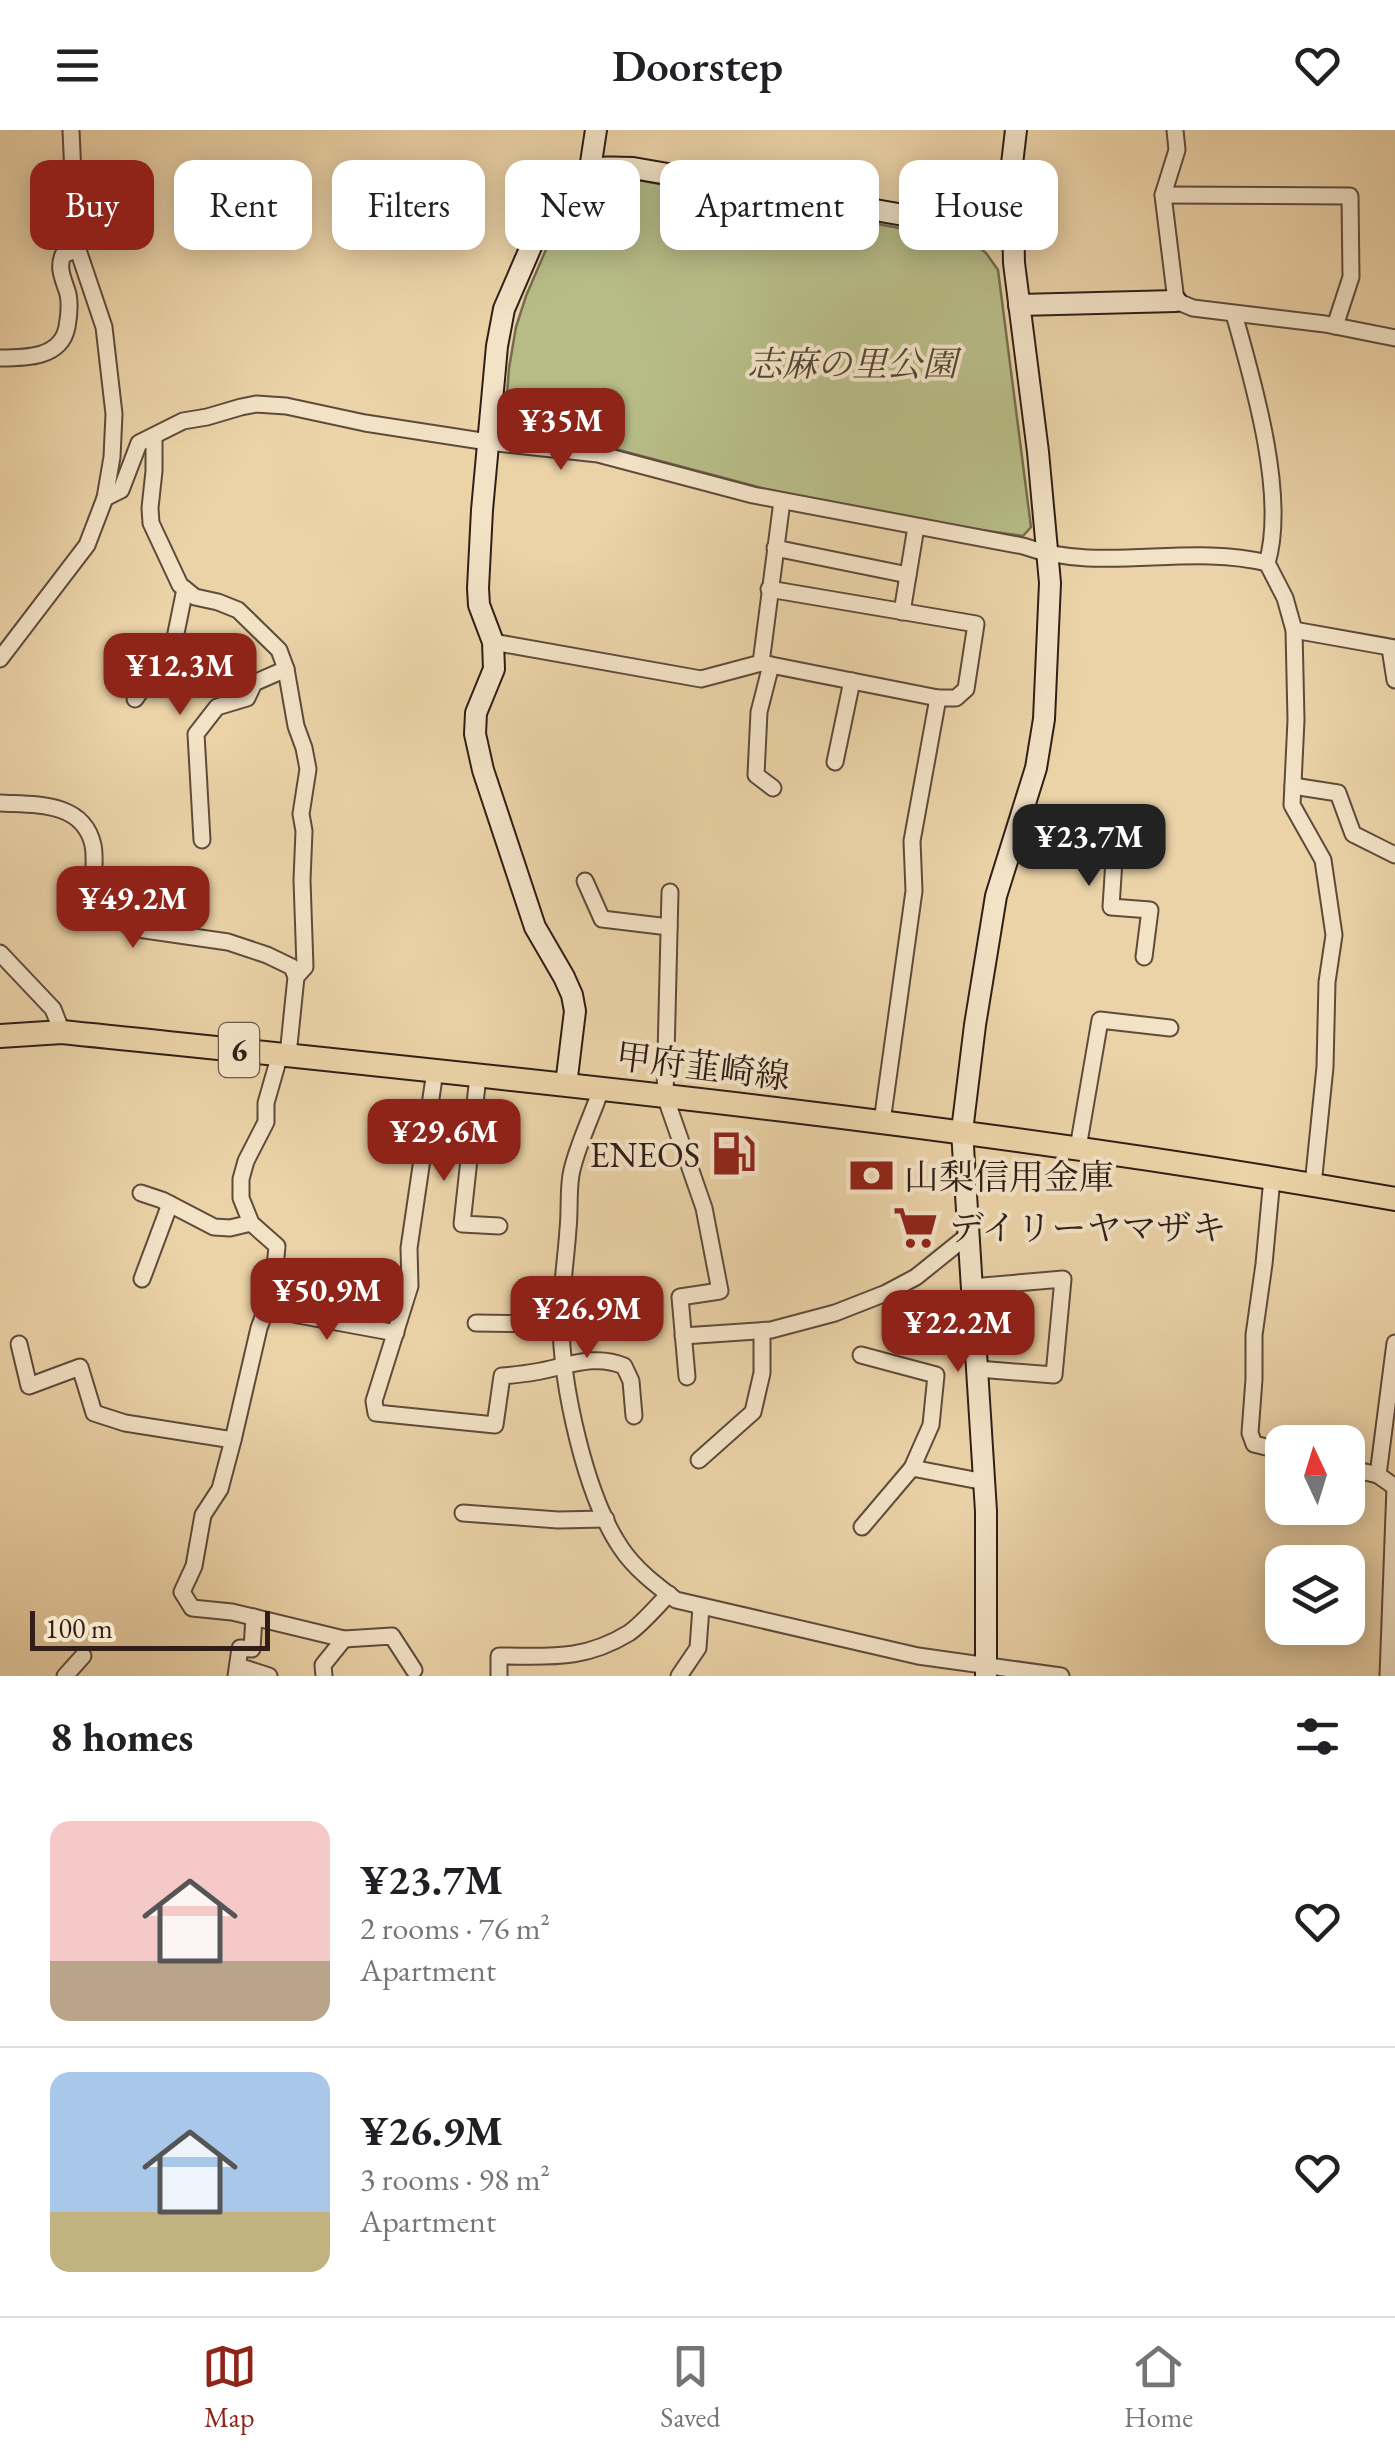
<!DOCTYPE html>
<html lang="en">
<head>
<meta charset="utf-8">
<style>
	body { margin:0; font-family:"EB Garamond","Noto Serif JP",serif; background:#f6f6f6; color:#202124; height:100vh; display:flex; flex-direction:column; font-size:38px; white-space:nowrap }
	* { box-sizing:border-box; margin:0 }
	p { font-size:32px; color:#757577 }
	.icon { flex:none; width:55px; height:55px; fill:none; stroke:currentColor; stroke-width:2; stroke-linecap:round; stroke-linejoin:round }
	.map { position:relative; height:1546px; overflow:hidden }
	.details { display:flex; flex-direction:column; background:#fff; flex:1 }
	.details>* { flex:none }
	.guide { position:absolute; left:30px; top:30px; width:1335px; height:90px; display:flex; gap:20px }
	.needle { width:65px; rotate:356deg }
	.tools { position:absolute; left:1265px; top:1295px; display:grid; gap:20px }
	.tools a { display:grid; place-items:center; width:100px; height:100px; border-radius:20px; background:#fff; box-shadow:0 5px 25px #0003; font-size:50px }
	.scale { position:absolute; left:30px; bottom:25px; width:240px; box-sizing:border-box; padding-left:10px; border:5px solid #301e17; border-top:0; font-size:28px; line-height:35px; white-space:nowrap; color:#301e17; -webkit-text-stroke:8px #f2e2c6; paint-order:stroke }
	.price { position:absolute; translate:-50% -85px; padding:0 22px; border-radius:20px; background:#8f2418; color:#fff; font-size:32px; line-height:65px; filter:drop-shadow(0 2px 5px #0008) }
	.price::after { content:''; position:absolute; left:50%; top:60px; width:30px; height:22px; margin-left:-15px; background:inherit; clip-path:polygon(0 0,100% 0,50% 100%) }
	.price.active { background:#222; color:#fff }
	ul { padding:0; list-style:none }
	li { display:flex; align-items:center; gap:30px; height:250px; padding:0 50px }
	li+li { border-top:2px solid #e0e0e0 }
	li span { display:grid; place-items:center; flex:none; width:280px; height:200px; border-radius:20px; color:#555 }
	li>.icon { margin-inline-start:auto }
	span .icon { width:120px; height:120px; fill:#fffc; stroke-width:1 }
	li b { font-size:42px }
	h2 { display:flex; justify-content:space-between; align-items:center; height:120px; padding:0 50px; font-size:42px }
	.tag { padding:0 35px; border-radius:20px; background:#fff; box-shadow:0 5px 25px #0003; font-size:35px; line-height:90px }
	.tag.active { background:#8f2418; color:#fff }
	header { display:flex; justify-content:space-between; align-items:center; height:130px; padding:0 50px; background:#fff; font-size:45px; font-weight:600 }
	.menu { display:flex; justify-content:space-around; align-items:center; height:140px; border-top:2px solid #e0e0e0; background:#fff; font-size:28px; color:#757577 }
	.menu a { display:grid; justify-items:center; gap:5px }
	.menu .active { color:#8f2418 }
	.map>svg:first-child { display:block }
</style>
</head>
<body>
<header><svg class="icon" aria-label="menu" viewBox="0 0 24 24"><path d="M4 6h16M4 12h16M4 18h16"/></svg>Doorstep<svg class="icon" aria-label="heart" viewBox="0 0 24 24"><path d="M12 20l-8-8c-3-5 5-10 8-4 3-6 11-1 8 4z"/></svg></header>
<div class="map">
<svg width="1395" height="1546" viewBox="0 0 1395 1546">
	<rect width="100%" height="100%" fill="#ebd2a7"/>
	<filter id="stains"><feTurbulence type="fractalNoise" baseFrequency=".002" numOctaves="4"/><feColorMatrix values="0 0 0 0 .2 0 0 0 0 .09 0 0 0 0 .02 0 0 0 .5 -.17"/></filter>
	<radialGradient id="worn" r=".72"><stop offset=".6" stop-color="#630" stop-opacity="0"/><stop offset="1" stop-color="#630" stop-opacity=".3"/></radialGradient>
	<polygon fill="#b7bc87" stroke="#746d4f" stroke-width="2.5" points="612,47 638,50 948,107 974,113 986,123 998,140 1031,397 1023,406 932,393 766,359 574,308 517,302 506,278 509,238 516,197 526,166 566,73 585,54"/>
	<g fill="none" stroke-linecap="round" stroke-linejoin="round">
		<defs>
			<g id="street">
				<polyline points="1175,0 1177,20 1163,65 1176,171 1193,178 1325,194 1395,208"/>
				<polyline points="1163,65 1350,66 1351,147 1335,196"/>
				<path d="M1234,184C1253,251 1287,366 1267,433"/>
				<path d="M0,228C26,228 61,228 67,197C69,186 70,174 68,164C64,150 57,139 63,125L77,119"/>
				<polyline points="154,306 154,341 150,378 151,393 180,455 195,467 218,472 238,480 279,520 286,539 296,596 304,618 308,639 301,684 304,701 302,750 305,837 296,847"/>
				<path d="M105,368L121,360L139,313L183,291L207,287L241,277L256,274L286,276L365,293L488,312L598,324L753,365L1023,416C1101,444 1187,413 1267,433L1285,468L1294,500L1296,590L1292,675L1323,730L1334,805L1327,852L1325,937L1313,1055"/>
				<polyline points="775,418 908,445"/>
				<polyline points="902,482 916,397"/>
				<polyline points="1294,500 1395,518"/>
				<polyline points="493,512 701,549 761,533 938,568 956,568 966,559 976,494 769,459"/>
				<polyline points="1390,518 1395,550"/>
				<polyline points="0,529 87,415 105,368 112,327 114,284 104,197 76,114 71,0"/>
				<polyline points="761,533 782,371"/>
				<polyline points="771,535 759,582 756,645 773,658"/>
				<polyline points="135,569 174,513 185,459"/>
				<polyline points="835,632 852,551"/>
				<polyline points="1293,656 1338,663 1353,704 1395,725"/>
				<path d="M0,673C35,675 83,671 93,715C96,730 93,748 92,763L131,798L228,812L267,825L292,837L296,847L288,925"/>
				<polyline points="202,710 196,604 217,577 247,568 254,553 286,539"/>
				<polyline points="1010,718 1114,730 1111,777 1150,780 1144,827"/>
				<polyline points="585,751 602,789 669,797"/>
				<polyline points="670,762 665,966 704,1078 720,1161 680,1167 687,1247"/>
				<polyline points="0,823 53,879 62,902"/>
				<polyline points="280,924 266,973 266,992 246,1031 241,1049 241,1068 251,1093 277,1116 273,1160 259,1198 233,1310 220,1359 203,1385 194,1436 182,1462 192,1478 232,1482 344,1509 392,1506 414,1540"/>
				<path d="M435,941L409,1118L410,1156L374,1271L376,1283L495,1295L502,1246C513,1245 524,1244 535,1242C566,1237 594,1223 624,1236L631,1251L634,1286"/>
				<polyline points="478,946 462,1094 499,1096"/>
				<path d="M601,959C593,984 575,1020 571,1045C568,1063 570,1081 568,1099C566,1130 561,1159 561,1190C561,1254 585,1365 621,1418C635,1439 656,1455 676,1470L918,1526L1061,1546"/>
				<polyline points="882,992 914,761 912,711 938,568"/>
				<polyline points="1078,1018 1100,890 1170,898"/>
				<polyline points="1272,1048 1264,1134 1254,1205 1254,1249 1250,1303 1254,1314 1282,1321"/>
				<polyline points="141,1063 162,1070 214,1097 230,1098 251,1093"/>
				<polyline points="142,1149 170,1074"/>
				<polyline points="971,1157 1063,1149 1054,1245 978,1239"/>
				<polyline points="266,1179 396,1203"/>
				<polyline points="476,1193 561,1194"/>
				<polyline points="683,1206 771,1200 835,1183 886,1163 916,1147 967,1106"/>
				<polyline points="19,1214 29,1256 80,1237 94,1283 125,1293 233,1310"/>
				<polyline points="861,1225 936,1245 931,1295 912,1338"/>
				<polyline points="699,1330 753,1282 762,1243 762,1201"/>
				<polyline points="1348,1338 1378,1345"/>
				<polyline points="463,1383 558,1390 606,1389"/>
				<polyline points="862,1397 912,1338 985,1352"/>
				<polyline points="238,1536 269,1546"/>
				<polyline points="65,1546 83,1526"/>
				<polyline points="236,1546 240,1518 252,1519 254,1487"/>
				<polyline points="324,1546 323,1535 344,1509"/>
				<path d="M499,1546V1526C549,1526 583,1531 629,1503C643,1493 656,1477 669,1464"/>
				<polyline points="679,1546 698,1518 701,1477"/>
				<polyline points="1388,1546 1395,1357 1378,1345 1395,1213"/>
			</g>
			<g id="secondary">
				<polyline points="590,39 596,0"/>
				<polyline points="1019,175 1176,171"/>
				<path d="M566,955L575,881L572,865L564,847L535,797L483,640L475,604L476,583L494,539L493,512L479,475L478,458L482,380L497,216L504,179L552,68C580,37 592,36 633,38L1013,104"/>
				<polyline points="986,1546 986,1381 962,1001 975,895 996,766 1036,638 1044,589 1050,453 1038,322 1014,133 1012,34 1016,0"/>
			</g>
			<path id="primary" d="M0,906L62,902C507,948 954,991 1395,1069"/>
		</defs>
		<use href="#street" stroke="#5f4b3b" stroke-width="19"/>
		<use href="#secondary" stroke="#301e17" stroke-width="24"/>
		<use href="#primary" stroke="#301e17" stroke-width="26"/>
		<use href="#street" stroke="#f2e2c6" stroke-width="15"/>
		<use href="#secondary" stroke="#f2e2c6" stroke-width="20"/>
		<use href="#primary" stroke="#ebd2a7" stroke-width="22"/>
	</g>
	<defs>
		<symbol id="fuel-bare" viewBox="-9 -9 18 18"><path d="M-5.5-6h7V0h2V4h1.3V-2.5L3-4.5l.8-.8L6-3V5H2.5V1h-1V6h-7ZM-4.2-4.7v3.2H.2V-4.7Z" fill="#8f2418" stroke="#f2e2c6" stroke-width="2.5" paint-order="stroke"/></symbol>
		<symbol id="bank-bare" viewBox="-9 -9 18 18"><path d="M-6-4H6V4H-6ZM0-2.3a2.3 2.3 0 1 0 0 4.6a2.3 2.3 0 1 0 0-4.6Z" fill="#8f2418" stroke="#f2e2c6" stroke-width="2.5" paint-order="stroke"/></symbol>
		<symbol id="supermarket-bare" viewBox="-9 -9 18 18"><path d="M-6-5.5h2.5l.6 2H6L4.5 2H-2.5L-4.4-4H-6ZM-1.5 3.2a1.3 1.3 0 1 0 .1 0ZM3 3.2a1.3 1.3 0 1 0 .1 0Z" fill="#8f2418" stroke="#f2e2c6" stroke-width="2.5" paint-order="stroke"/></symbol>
	</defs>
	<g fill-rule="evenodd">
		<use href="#fuel-bare" x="702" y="992" width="63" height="63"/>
		<use href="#bank-bare" x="840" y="1014" width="63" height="63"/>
		<use href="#supermarket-bare" x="884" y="1066" width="63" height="63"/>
	</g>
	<g text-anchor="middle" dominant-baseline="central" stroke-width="8" stroke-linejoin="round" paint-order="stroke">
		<rect fill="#f2e2c6" stroke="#6a594c" stroke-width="2.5" x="219" y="893" width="40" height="54" rx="8"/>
		<g font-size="32" font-weight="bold" fill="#301e17">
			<text x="239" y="920">6</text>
		</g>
		<g font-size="35" font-style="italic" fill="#524633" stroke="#f2e2c6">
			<text x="852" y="233">志麻の里公園</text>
		</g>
		<g font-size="35" fill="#301e17" stroke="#f2e2c6">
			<text transform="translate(703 936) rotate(7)">甲府韮崎線</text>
		</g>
		<g font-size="35" fill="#301e17" stroke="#f2e2c6" text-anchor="start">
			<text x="700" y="1024" text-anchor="end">ENEOS</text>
			<text x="904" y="1046">山梨信用金庫</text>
			<text x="949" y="1097">デイリーヤマザキ</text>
		</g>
	</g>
	<rect width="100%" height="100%" filter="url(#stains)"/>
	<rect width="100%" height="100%" fill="url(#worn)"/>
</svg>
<div class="tools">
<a><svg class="needle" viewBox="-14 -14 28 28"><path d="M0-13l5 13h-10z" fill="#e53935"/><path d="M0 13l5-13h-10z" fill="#757577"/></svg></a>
<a><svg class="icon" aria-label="layers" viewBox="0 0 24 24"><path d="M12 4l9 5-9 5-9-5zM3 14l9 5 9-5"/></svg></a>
</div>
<div class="scale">100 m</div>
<b class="price" style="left:561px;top:343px">¥35M</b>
<b class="price" style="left:180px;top:588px">¥12.3M</b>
<b class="price active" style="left:1089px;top:759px">¥23.7M</b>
<b class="price" style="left:133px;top:821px">¥49.2M</b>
<b class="price" style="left:444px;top:1054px">¥29.6M</b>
<b class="price" style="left:327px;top:1213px">¥50.9M</b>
<b class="price" style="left:587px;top:1231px">¥26.9M</b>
<b class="price" style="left:958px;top:1245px">¥22.2M</b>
<div class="guide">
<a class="tag active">Buy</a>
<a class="tag">Rent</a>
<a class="tag">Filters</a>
<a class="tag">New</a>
<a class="tag">Apartment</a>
<a class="tag">House</a>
</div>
</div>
<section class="details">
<h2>8 homes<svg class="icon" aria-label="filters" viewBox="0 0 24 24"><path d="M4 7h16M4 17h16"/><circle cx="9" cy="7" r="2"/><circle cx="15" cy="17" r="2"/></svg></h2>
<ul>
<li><span style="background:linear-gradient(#f6c9c9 70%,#b9a48a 0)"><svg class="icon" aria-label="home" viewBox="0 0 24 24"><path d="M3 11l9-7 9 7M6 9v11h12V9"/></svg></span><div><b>¥23.7M</b><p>2 rooms · 76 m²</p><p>Apartment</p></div><svg class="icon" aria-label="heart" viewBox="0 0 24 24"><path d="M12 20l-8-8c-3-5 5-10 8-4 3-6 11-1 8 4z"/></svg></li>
<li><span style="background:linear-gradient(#a9c7e8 70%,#c2b280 0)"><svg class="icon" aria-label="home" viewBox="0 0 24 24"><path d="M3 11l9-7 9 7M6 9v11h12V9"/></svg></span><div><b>¥26.9M</b><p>3 rooms · 98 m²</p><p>Apartment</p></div><svg class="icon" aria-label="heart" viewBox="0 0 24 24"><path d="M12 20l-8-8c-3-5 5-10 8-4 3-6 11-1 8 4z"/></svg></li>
</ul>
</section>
<nav class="menu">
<a class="active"><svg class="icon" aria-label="map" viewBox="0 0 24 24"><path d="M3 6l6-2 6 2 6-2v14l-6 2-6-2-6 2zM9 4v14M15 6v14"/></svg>Map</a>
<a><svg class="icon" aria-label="saved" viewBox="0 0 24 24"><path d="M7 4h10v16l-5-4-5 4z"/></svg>Saved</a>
<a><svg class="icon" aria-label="home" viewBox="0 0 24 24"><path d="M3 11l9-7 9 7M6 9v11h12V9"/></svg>Home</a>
</nav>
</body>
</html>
